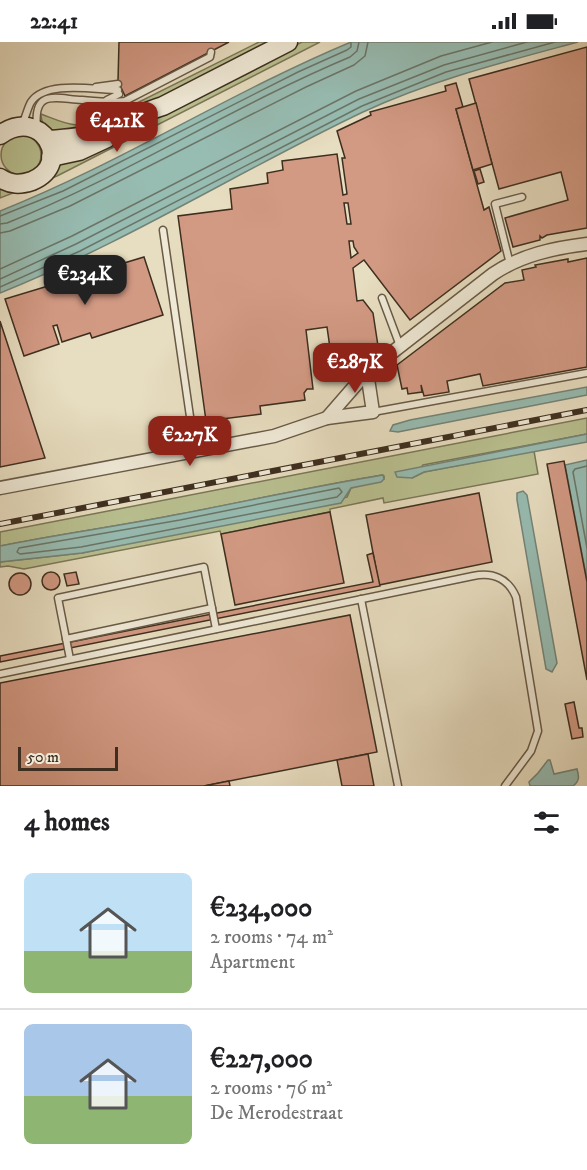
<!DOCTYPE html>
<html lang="en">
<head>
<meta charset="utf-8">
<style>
	body { margin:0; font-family:"IM FELL DW Pica",serif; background:#f2f2f2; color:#202124; height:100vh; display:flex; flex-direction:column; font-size:22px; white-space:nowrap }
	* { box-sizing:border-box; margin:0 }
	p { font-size:20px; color:#757577 }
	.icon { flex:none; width:33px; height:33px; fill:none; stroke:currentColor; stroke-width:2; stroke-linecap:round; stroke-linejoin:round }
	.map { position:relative; height:744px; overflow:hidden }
	.panel { display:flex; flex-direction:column; background:#fff; flex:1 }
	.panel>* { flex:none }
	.scale { position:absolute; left:18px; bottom:15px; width:100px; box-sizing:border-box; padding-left:6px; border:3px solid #3d2e1f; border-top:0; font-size:16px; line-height:21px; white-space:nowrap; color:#3d2e1f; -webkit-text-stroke:4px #efe9d6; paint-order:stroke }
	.price { position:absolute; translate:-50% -51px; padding:0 14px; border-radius:12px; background:#8f2418; color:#fff; font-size:20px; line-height:39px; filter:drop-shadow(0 2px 3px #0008) }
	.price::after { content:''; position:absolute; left:50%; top:36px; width:18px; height:14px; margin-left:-9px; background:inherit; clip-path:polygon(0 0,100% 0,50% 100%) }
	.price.current { background:#222; color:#fff }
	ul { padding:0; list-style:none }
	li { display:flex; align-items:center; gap:18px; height:150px; padding:0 24px }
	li+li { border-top:2px solid #e0e0e0 }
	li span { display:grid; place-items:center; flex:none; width:168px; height:120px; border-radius:9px; color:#555 }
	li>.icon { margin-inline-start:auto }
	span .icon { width:72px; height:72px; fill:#fffc; stroke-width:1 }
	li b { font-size:26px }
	h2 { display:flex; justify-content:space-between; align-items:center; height:72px; padding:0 24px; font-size:26px }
	.status { display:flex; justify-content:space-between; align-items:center; height:42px; padding:0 30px; background:#fff; direction:ltr }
	.status svg { height:16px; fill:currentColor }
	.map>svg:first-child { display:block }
</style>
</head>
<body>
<div class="status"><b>22:41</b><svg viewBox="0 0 49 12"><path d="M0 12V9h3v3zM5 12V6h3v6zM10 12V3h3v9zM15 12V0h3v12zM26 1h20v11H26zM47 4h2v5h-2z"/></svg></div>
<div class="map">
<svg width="587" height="744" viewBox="0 0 587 744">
	<rect width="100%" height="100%" fill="#e7ddc0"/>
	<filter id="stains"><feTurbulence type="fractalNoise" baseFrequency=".00333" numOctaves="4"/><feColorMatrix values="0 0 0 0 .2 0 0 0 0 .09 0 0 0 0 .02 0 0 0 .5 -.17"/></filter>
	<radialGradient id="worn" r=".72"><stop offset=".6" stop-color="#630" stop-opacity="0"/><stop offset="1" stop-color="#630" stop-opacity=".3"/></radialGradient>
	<g fill="#b9c090" stroke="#7b7758" stroke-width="1.5">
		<path d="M259,0H268L262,6L103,84L55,90C46,87 41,82 41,72C70,83 73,87 105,77Z"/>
		<polygon points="302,0 320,0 57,134 0,156 0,147 83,112"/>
		<circle cx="21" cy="113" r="20"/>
		<path d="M587,376V392L423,423L412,436L424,430L534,409L538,432L384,461L383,456L330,467V470L221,492L220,489L24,527L8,524L0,525V520L82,511L347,455L351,446L384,437V434L382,433C315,444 248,459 180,472C120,484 60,492 0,504V490Z"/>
	</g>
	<g fill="#97bcb2" stroke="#738377" stroke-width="1.5">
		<path d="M351,0H578C504,20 432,38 363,70C241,128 125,201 0,251V169C121,121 231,50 351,0Z"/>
		<polygon points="587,345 587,353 398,390 390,389 393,383 410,378"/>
		<polygon points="587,392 587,400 424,430 412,436 397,435 395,430"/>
		<polygon points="587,418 587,538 565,423"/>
		<path d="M383,433L384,437L381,440L351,446L341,461L82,511L0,520V504C60,492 120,484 180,472C248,459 315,444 383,433Z"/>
		<polygon points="523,449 527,453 557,621 552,630 546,627 517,458 517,451"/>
		<path d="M548,718H550L554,732L577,727C579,734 580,739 573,744H530L529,740L538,731Z"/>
	</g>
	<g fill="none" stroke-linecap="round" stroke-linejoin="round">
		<g stroke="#6a7568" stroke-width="1.5">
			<polyline points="0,174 63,149 298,30 347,8 351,5 351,0"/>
			<path d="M0,182L7,181C125,134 233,64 350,15L357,9L359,0"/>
			<polyline points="0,191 10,189 70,164 306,45 354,23 365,14 368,0"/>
			<polyline points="0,227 72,194 356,49 441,14 492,0"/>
			<polyline points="0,237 76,202 359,57 444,23 527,0"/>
			<polyline points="0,245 80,209 362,64 446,30 555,0"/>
			<polyline points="587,424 575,427 573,430 587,506"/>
			<polygon points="339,446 342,450 337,455 81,505 20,512 17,510 19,506 180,478"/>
		</g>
	</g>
	<g fill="#d29983" stroke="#3d2e1f" stroke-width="1.5" fill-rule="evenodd">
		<polygon points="119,0 229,0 125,54 118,39"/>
		<polygon points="587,5 587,186 547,193 542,196 540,194 540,198 513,205 505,176 568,158 561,130 499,147 469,37"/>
		<path d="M456,41L463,65L456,67L484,168L489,165L501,209L410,278L364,218L353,226L357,259L363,258L373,271L378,304L374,312L332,320L327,285L306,288L313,347H307L304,351L305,358L260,364L261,372L206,379L178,174L232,167L230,147L268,141L267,131L283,128L282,119L337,112L343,153L347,152L342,116H345L337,89L371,73L370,70L446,49L445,44ZM344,161H348L351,182H347ZM349,199H353L354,205L358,211L351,216Z"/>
		<polygon points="476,61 492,122 473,128 456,67"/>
		<polygon points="480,127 484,140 478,142 474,129"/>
		<polygon points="144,215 163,273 92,296 90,291 62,300 57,283 53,284 59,302 24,314 5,257"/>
		<polygon points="587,216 587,325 483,344 480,332 447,339 449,350 424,354 421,343 422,350 408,352 407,346 402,347 397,323 505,241 524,238 522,228 536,225 535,223 568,217 568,220"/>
		<polygon points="0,279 45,416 0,425"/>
		<polygon points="564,419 587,540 587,638 547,422"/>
		<polygon points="479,451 492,520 379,543 366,473"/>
		<polygon points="330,470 344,541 235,563 221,492"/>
		<polygon points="373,511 380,544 0,620 0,614 373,540 367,513"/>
		<polygon points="76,530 79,542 67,544 64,532"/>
		<circle cx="51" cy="539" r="9"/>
		<circle cx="20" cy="542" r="11"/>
		<polygon points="350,573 377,710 204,744 0,744 0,641"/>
		<polygon points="574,660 579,686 582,686 583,695 572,697 565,662"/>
		<polygon points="368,712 374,744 342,744 337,718"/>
		<polygon points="229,739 230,744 204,744"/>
	</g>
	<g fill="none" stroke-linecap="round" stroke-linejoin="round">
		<defs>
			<g id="lane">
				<polyline points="96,45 118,42"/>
				<polyline points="107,58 119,52"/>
				<path d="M22,82C26,75 27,67 31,60C46,38 95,48 118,48"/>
				<path d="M37,85C33,46 57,57 82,58C94,59 115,61 125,59L210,15L211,10"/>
				<polyline points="163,188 195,409"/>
				<polyline points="510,222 495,162 522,155"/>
				<polyline points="382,256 400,304"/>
				<polyline points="373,370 587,331"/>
				<polyline points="361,557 398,744"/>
				<polyline points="66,597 212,566"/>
				<polyline points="70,617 58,556 204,525 216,587"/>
				<path d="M0,632L473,534C492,530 508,536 516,555L538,689L531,709L505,744"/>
			</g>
			<g id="street">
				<path d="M327,376L367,330L493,232C521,213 554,206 587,202"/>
				<polyline points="0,446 274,394 327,376 373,370 367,330"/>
			</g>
			<g id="secondary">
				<path d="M0,93C41,63 75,121 32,139C20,143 11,143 0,136"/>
				<path d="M48,98C64,97 81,96 96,91C119,83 140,71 163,64L288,0"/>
				<polyline points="51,115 79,109 107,96"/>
			</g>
		</defs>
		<use href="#lane" stroke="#685a47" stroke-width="9"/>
		<use href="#street" stroke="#685a47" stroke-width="15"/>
		<use href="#secondary" stroke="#3d2e1f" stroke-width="21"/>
		<use href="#lane" stroke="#efe9d6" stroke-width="6"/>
		<use href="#street" stroke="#efe9d6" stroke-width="12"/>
		<use href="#secondary" stroke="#efe9d6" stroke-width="18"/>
		<defs>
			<polyline id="rail" points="0,482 587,368"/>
		</defs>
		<use href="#rail" stroke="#3d2e1f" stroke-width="6"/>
		<use href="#rail" stroke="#efe9d6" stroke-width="4" stroke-dasharray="11" stroke-linecap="butt"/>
	</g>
	<rect width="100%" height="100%" filter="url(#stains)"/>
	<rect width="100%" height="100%" fill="url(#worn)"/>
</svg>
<div class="scale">50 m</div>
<b class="price" style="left:117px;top:111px">€421K</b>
<b class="price current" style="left:85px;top:264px">€234K</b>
<b class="price" style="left:355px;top:352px">€287K</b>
<b class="price" style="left:190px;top:425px">€227K</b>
</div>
<section class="panel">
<h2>4 homes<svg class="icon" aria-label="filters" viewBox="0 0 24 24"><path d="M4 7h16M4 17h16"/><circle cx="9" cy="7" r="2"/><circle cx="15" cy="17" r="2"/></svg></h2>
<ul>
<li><span style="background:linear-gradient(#bfe0f5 65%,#8fb573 0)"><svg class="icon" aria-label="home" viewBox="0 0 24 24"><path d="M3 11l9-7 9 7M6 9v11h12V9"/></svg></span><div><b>€234,000</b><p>2 rooms · 74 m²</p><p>Apartment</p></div></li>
<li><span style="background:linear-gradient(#a9c7e8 60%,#8fb573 0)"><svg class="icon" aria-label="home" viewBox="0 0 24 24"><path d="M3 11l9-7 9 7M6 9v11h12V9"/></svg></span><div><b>€227,000</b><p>2 rooms · 76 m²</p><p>De Merodestraat</p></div></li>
</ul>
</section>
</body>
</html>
